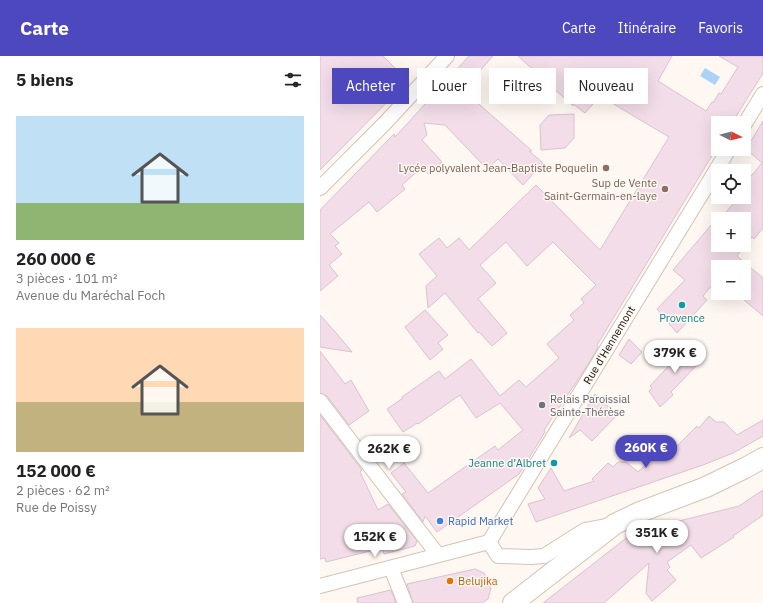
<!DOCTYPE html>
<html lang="fr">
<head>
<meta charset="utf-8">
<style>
	body { margin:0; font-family:"IBM Plex Sans",sans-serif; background:#f6f6f6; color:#222; height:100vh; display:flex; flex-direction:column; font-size:15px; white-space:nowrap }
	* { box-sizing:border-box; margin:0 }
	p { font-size:13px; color:#767676 }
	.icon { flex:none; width:22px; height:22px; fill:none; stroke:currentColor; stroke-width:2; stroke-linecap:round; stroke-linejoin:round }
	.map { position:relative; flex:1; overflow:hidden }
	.drawer { display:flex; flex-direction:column; background:#fff; width:320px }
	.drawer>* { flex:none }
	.hud { position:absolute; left:12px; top:12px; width:371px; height:36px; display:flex; gap:8px }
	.needle { width:26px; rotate:96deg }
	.buttons { position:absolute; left:391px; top:60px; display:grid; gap:8px }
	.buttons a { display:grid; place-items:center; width:40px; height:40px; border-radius:0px; background:#fff; box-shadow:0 4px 16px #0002; font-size:20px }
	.price { position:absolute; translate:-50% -34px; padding:0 9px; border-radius:14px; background:#fff; color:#222; font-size:13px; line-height:26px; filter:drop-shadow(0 1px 2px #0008) }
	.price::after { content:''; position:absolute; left:50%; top:24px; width:12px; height:9px; margin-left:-6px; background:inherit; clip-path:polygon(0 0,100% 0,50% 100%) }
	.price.active { background:#4e48bf; color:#fff }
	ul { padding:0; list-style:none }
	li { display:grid; align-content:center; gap:8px; height:212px; padding:0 16px }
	li span { display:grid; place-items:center; height:124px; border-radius:0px; color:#555 }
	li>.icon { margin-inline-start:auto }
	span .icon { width:72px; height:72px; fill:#fffc; stroke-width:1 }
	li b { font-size:17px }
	h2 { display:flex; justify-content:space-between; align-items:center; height:48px; padding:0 16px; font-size:17px }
	.pill { padding:0 14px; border-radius:0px; background:#fff; box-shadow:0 4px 16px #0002; font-size:14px; line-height:36px }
	.pill.active { background:#4e48bf; color:#fff }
	header { display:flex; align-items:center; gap:24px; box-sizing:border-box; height:56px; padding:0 20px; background:#4e48bf; color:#fff }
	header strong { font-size:19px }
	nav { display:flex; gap:22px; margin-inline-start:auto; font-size:14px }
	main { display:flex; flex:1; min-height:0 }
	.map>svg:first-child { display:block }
</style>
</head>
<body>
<header>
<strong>Carte</strong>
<nav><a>Carte</a><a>Itinéraire</a><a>Favoris</a></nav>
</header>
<main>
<section class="drawer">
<h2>5 biens<svg class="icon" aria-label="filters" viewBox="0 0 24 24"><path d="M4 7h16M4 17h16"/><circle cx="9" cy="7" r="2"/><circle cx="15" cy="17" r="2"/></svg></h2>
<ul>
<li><span style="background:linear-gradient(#bfe0f5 70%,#8fb573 0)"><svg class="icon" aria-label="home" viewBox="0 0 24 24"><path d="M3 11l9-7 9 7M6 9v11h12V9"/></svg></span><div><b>260 000 €</b><p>3 pièces · 101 m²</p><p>Avenue du Maréchal Foch</p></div></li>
<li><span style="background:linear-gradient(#ffd9b3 60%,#c2b280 0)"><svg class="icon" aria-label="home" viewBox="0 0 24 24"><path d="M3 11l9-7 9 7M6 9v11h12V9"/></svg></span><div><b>152 000 €</b><p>2 pièces · 62 m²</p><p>Rue de Poissy</p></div></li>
</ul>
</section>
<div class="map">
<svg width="443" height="547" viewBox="0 0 443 547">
	<rect width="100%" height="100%" fill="#fff7f1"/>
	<polygon fill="#a9d4f8" points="385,12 400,21 395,29 380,20"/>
	<g fill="#f3dde8" stroke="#d9c3ce">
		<polygon points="0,0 63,0 88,25 0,114"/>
		<polygon points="149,0 173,0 143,34 212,95 209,95 223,107 203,129 178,103 167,113 125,69 104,67 107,79 102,84 122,106 108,118 102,111 82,129 85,133 57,156 49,146 10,178 19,187 15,190 22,198 9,209 18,220 0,235 0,154 74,78 75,81"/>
		<polygon points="198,0 352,0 338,25 386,55 392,46 393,47 399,37 401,38 418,11 399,0 443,0 443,17 412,67 398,67 398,90 277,289 278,291 269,307 224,374 225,376 199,418 117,476 105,460 103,466 82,438 86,436 71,417 84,407 108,437 175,390 178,394 203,374 180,347 156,362 140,339 98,368 97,367 83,376 67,353 83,342 82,341 119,315 125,323 151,303 180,340 199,324 206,331 239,302 227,288 254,264 250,259 264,247 261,243 276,229 233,186 207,210 186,186 160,209 176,227 158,243 187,277 172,290 159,276 158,277 125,237 108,252 106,230 117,220 99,198 119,182 127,192 139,182 149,194 216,129 280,194 349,81 280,40 265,57 253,48 253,50"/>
		<polygon points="254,58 254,82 245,92 221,94 220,69 229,59"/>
		<polygon points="443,65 443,172 434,183 432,181 417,200 443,222 443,260 424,244 424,211 398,211 398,222 383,240 387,244 357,277 337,253 365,224 353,214 398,161 398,189 424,189 424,163 400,163 419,141 424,141 424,135 429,129 426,126 442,107 426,93"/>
		<polygon points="105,254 128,279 118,287 123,293 110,304 85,271"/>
		<polygon points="0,259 17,278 32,296 0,291"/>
		<polygon points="309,283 322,296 311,308 299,299"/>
		<polygon points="368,287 382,300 376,307 378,308 351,336 353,339 340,351 329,335 332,332 330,330 356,302 354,300"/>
		<polygon points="0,295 25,328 31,324 49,355 29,369 7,340 0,337"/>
		<polygon points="275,338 297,359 272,385 260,374 249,382"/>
		<polygon points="0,359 42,414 40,416 58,454 68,448 97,485 95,490 64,498 62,492 6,506 5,502 0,503"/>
		<polygon points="389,360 396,366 404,366 417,379 443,364 443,380 413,397 383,409 216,466 208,448 225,443 218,432 231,412 244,435 274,425 272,423 288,407 293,411 298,406 306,406 318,416 347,387 353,394 377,370 379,372"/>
		<polygon points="443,434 443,459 413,480 414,481 381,502 371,489 347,506 350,511 347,514 356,524 332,545 326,537 329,507 284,547 223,547 305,483 327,473 419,450"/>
		<polygon points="155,513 164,517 171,532 168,543 162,547 93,547 87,528"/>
		<polygon points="71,534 76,547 38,547 37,542"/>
	</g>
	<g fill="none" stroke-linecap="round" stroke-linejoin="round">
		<defs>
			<g id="street">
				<polyline points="424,69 443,38"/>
				<polyline points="0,132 65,67 127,0"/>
				<polyline points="0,345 118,499"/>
				<polyline points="169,486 409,93"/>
				<polyline points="169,486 178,500 211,501 224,500 265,474 291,469"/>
				<polyline points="71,512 85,547"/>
				<polyline points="0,530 169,486"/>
			</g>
			<polyline id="secondary" points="193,547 295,468 320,456 386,431 425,412 443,402"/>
		</defs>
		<use href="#street" stroke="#d5c3b5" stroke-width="16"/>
		<use href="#secondary" stroke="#d5c3b5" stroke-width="22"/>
		<use href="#street" stroke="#fff" stroke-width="14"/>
		<use href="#secondary" stroke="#fff" stroke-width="20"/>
	</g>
	<g fill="#8d6e63" stroke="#fff7f1" stroke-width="1.5">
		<circle cx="286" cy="112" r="4"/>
		<circle cx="345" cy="133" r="4"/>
	</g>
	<g fill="#0f9aa8" stroke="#fff7f1" stroke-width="1.5">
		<circle cx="362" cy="249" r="4"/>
		<circle cx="234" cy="407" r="4"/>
	</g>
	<circle fill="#6b7280" stroke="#fff7f1" stroke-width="1.5" cx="222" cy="349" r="4"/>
	<circle fill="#3f7fe0" stroke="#fff7f1" stroke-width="1.5" cx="120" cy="465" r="4"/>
	<circle fill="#e8710a" stroke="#fff7f1" stroke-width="1.5" cx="130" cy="525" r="4"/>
	<g text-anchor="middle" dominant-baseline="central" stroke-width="3" stroke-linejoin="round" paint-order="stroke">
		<g font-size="11" fill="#785e54" stroke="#fff7f1" text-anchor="end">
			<text x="278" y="112">Lycée polyvalent Jean-Baptiste Poquelin</text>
			<text x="337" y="127">Sup de Vente<tspan x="337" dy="13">Saint-Germain-en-laye</tspan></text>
		</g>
		<g font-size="11" fill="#0d838f" stroke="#fff7f1">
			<text x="362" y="262">Provence</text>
			<text x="226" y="407" text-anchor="end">Jeanne d’Albret</text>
		</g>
		<g font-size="11" fill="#16100b" stroke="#fff7f1">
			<text transform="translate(289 289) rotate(-59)">Rue d'Hennemont</text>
		</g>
		<g font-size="11" fill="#5b616d" stroke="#fff7f1" text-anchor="start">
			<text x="230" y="343">Relais Paroissial<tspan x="230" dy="13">Sainte-Thérèse</tspan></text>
		</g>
		<g font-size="11" fill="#366cbe" stroke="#fff7f1" text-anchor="start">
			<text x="128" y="465">Rapid Market</text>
		</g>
		<g font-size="11" fill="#c56008" stroke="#fff7f1" text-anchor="start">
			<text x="138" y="525">Belujika</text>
		</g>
	</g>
</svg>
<div class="buttons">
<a><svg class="needle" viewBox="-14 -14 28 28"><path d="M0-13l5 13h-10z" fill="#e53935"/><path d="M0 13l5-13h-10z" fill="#767676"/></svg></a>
<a><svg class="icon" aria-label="locate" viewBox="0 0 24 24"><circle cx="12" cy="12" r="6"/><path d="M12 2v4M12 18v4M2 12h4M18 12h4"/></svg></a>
<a>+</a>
<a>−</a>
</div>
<b class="price" style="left:355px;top:318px">379K €</b>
<b class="price active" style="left:326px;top:413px">260K €</b>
<b class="price" style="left:69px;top:414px">262K €</b>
<b class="price" style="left:337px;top:498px">351K €</b>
<b class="price" style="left:55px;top:502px">152K €</b>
<div class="hud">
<a class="pill active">Acheter</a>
<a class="pill">Louer</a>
<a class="pill">Filtres</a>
<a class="pill">Nouveau</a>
</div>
</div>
</main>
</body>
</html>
